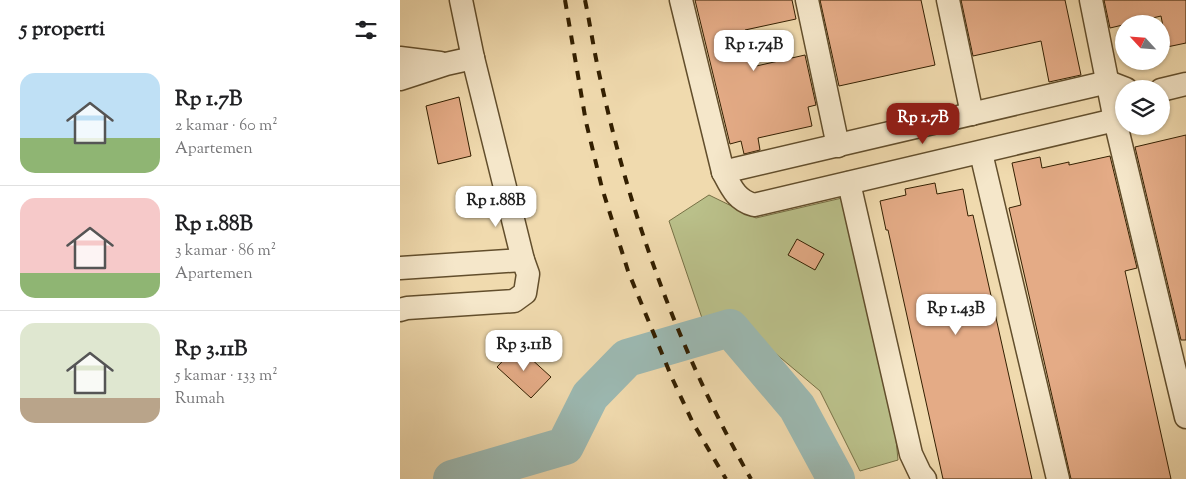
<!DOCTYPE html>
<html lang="id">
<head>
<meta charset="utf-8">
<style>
	body { margin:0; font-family:"Sorts Mill Goudy",serif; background:#f2f2f2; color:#202124; height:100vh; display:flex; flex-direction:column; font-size:19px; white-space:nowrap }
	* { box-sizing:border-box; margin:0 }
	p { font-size:16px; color:#757577 }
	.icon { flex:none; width:28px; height:28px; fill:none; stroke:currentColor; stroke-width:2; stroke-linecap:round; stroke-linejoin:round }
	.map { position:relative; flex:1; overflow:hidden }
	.side { display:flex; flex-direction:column; background:#fff; width:400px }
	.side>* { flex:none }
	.needle { width:32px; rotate:296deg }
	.buttons { position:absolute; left:715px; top:15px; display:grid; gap:10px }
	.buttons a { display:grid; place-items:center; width:55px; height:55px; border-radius:50%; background:#fff; box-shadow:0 1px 4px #0004; font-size:25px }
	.price { position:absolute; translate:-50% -42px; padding:0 11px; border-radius:10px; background:#fff; color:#222; font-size:16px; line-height:32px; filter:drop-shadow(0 1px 2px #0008) }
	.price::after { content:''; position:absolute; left:50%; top:30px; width:15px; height:11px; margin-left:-8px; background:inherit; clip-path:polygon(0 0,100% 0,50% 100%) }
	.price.on { background:#8f2418; color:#fff }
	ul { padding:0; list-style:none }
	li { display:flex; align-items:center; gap:15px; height:125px; padding:0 20px }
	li+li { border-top:1px solid #e0e0e0 }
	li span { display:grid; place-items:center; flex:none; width:140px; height:100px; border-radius:15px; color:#555 }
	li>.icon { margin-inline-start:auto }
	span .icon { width:60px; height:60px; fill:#fffc; stroke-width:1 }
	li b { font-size:21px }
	h2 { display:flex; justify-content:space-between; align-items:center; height:60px; padding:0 20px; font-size:21px }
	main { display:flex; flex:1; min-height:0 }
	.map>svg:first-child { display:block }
</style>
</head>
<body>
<main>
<section class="side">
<h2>5 properti<svg class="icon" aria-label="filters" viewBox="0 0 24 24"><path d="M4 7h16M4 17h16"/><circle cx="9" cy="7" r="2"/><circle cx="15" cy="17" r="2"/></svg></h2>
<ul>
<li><span style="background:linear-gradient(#bfe0f5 65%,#8fb573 0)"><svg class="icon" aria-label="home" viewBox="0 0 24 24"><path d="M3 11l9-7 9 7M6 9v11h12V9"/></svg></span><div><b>Rp 1.7B</b><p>2 kamar · 60 m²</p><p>Apartemen</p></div></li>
<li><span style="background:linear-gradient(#f6c9c9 75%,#8fb573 0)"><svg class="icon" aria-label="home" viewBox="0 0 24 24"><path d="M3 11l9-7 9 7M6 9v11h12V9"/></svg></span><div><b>Rp 1.88B</b><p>3 kamar · 86 m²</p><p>Apartemen</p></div></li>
<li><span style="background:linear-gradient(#dfe7d0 75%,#b9a48a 0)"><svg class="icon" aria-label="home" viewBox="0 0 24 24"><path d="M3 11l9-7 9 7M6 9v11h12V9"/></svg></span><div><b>Rp 3.11B</b><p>5 kamar · 133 m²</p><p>Rumah</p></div></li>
</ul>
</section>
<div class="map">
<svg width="786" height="479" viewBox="0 0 786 479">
	<rect width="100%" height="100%" fill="#f0daae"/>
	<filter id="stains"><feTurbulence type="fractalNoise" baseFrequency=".004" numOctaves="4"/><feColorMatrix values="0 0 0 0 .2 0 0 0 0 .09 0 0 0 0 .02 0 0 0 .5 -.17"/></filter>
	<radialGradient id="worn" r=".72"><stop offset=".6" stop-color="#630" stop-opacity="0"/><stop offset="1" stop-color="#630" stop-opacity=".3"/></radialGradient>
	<polygon fill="#bac08a" stroke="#767045" points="309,195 356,218 442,198 493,408 498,460 460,471 420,391 337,321 302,318 269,221"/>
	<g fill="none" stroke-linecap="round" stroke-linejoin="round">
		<polyline stroke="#9cb9b2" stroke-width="38" points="52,479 165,446 190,396 227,358 330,328 397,407 436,479"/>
	</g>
	<g fill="#e4ab86" stroke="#331f00">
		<polygon points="295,0 392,0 396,19 345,30 352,67 405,55 416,105 408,107 412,126 358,138 360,150 344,154 341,141 330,144"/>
		<polygon points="420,0 521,0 535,65 439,86"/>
		<polygon points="561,0 665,0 681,75 649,82 641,41 573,56"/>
		<polygon points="704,0 786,0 786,43 767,47 761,16 710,28"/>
		<polygon points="59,97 71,156 38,164 26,106"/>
		<polygon points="786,135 786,340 781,340 735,147"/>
		<polygon points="710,156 737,268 725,271 771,479 671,479 609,208 621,205 612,163 640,157 642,168 669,162 669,165"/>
		<polygon points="535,183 537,194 563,189 568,216 573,215 632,479 543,479 488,230 486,230 480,201 506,195 505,189"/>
		<polygon points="397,239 424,254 415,270 388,255"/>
		<polygon points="117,346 151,377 131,398 97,367"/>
	</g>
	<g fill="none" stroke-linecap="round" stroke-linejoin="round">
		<defs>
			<g id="minor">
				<path d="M281,0L323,172C331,187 336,200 354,205L715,120L724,112"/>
				<polyline points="407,0 438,146"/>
				<polyline points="548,0 572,114"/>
				<polyline points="691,0 715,120 786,417"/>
				<polyline points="0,58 40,63"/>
				<polyline points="0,79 46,64 73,58"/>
				<polyline points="761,90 786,84"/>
				<polyline points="581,153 658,479"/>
				<polyline points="323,172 708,82 726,89"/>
				<polyline points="449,183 511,454 520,473 525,479"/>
				<polyline points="0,268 123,260"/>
				<polyline points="0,310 7,308 114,301 125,293 128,274 123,260 73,58 61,0"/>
			</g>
		</defs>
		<use href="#minor" stroke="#624e2c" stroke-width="25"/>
		<use href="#minor" stroke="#f5e7ca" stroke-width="22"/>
		<g stroke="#331f00" stroke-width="4" stroke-dasharray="9 9" stroke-linecap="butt">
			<polyline points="165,0 186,122 202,188 228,271 272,378 293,423 326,479"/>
			<path d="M185,0C191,29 195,58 202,86C232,222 282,358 351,479"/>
		</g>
	</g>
	<rect width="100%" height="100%" filter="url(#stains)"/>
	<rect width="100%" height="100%" fill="url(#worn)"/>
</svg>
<div class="buttons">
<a><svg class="needle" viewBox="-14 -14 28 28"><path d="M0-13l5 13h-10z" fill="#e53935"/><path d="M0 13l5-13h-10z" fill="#757577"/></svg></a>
<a><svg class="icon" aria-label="layers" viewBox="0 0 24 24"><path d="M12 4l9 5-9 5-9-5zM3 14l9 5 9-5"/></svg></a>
</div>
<b class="price" style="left:354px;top:72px">Rp 1.74B</b>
<b class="price on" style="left:523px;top:145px">Rp 1.7B</b>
<b class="price" style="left:96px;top:228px">Rp 1.88B</b>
<b class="price" style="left:556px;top:336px">Rp 1.43B</b>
<b class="price" style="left:124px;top:372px">Rp 3.11B</b>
</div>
</main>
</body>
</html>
